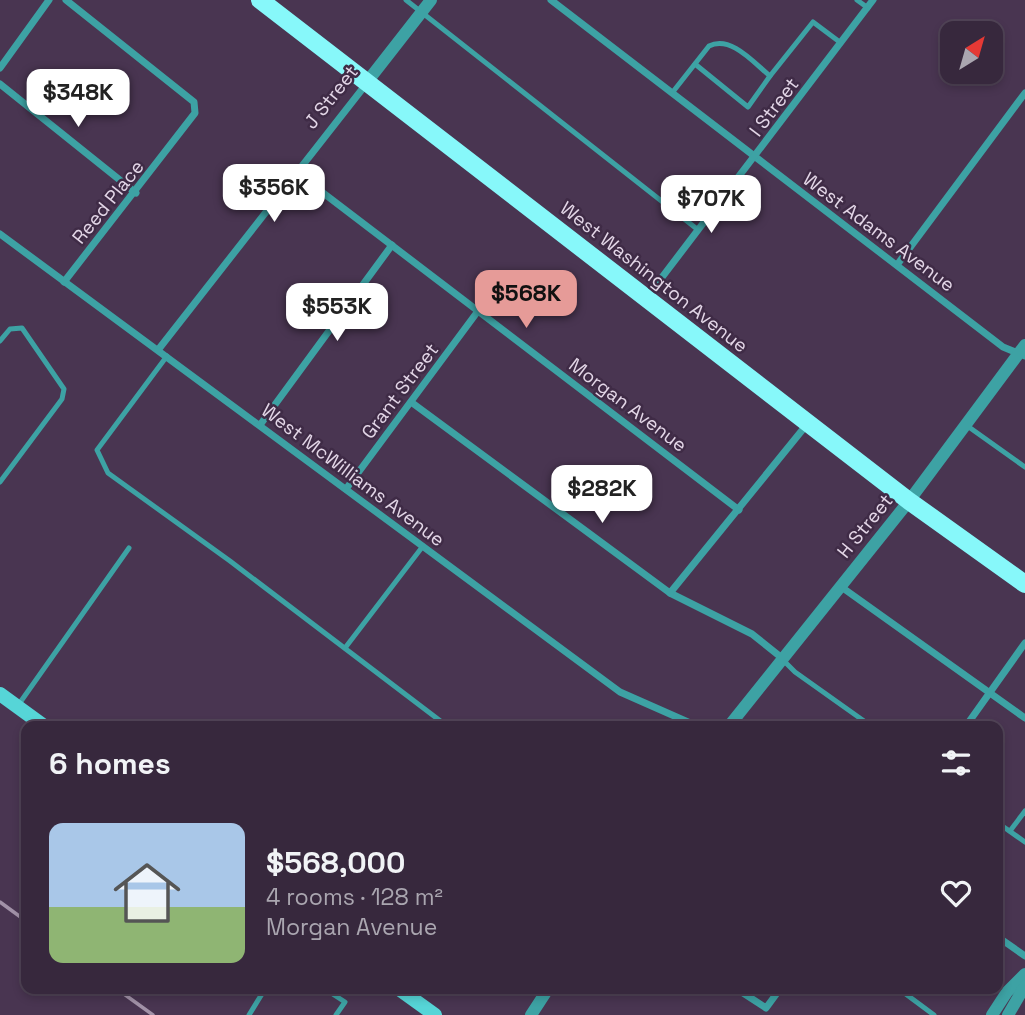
<!DOCTYPE html>
<html lang="en">
<head>
<meta charset="utf-8">
<style>
	body { margin:0; font-family:"Space Grotesk",sans-serif; background:#423448; color:#f1f3f6; height:100vh; display:flex; flex-direction:column; font-size:26px; white-space:nowrap }
	* { box-sizing:border-box; margin:0 }
	p { font-size:23px; color:#aaa6b0 }
	.icon { flex:none; width:38px; height:38px; fill:none; stroke:currentColor; stroke-width:2; stroke-linecap:round; stroke-linejoin:round }
	.map { position:relative; flex:1; overflow:hidden }
	.panel { position:absolute; left:21px; top:721px; width:982px; height:273px; display:flex; flex-direction:column; background:#37283d; border-radius:14px; box-shadow:0 4px 10px #0003,0 0 0 2px #514457 }
	.panel>* { flex:none }
	.needle { width:46px; rotate:37deg }
	.tools { position:absolute; left:940px; top:21px; display:grid; gap:14px }
	.tools a { display:grid; place-items:center; width:63px; height:63px; border-radius:14px; background:#37283d; box-shadow:0 4px 10px #0003,0 0 0 2px #514457; font-size:35px }
	.price { position:absolute; translate:-50% -60px; padding:0 16px; border-radius:14px; background:#fff; color:#222; font-size:23px; line-height:46px; filter:drop-shadow(0 2px 4px #0008) }
	.price::after { content:''; position:absolute; left:50%; top:42px; width:21px; height:16px; margin-left:-10px; background:inherit; clip-path:polygon(0 0,100% 0,50% 100%) }
	.price.current { background:#e69b98; color:#111 }
	ul { padding:0; list-style:none }
	li { display:flex; align-items:center; gap:21px; height:175px; padding:0 28px }
	li span { display:grid; place-items:center; flex:none; width:196px; height:140px; border-radius:14px; color:#555 }
	li>.icon { margin-inline-start:auto }
	span .icon { width:84px; height:84px; fill:#fffc; stroke-width:1 }
	li b { font-size:30px }
	h2 { display:flex; justify-content:space-between; align-items:center; height:84px; padding:0 28px; font-size:30px }
	.map>svg:first-child { display:block }
</style>
</head>
<body>
<div class="map">
<svg width="1025" height="1015" viewBox="0 0 1025 1015">
	<rect width="100%" height="100%" fill="#493551"/>
	<g fill="none" stroke-linecap="round" stroke-linejoin="round">
		<g stroke="#3da2a4" stroke-width="5">
			<polyline points="406,0 697,229"/>
			<polyline points="857,0 868,8"/>
			<polyline points="695,64 748,107 770,76"/>
			<path d="M672,93L709,46C731,35 754,63 770,76L813,22L841,43"/>
			<polyline points="0,341 10,329 22,328 64,389 62,399 0,482"/>
			<polyline points="167,356 97,450 108,473 230,561 447,726"/>
			<polyline points="966,425 1025,467"/>
			<polyline points="345,648 423,546"/>
			<polyline points="784,661 795,672 871,726"/>
			<polyline points="19,704 129,548"/>
			<polyline points="998,823 1025,842"/>
			<polyline points="1010,831 1025,811"/>
			<polyline points="325,989 345,1002 336,1015"/>
			<polyline points="899,989 934,1015"/>
			<polyline points="249,1015 265,989"/>
		</g>
		<g stroke="#3da2a4" stroke-width="7">
			<polyline points="551,0 1003,347 1025,356"/>
			<polyline points="0,68 49,0"/>
			<polyline points="0,84 136,193"/>
			<polyline points="297,173 739,510"/>
			<polyline points="0,234 620,692 697,726"/>
			<polyline points="897,265 1025,93"/>
			<polyline points="64,282 195,113 194,102 66,0"/>
			<polyline points="647,297 873,0"/>
			<polyline points="158,350 367,83"/>
			<polyline points="411,402 670,593 752,634 782,658"/>
			<polyline points="260,425 392,245"/>
			<polyline points="346,489 478,311"/>
			<polyline points="840,586 1025,718"/>
			<polyline points="670,593 808,423"/>
			<polyline points="966,726 1025,643"/>
			<polyline points="998,937 1025,956"/>
			<polyline points="737,989 766,1008 780,989"/>
		</g>
		<g stroke="#3da2a4" stroke-width="12">
			<polyline points="367,82 431,0"/>
			<polyline points="729,726 909,501 1025,345"/>
			<polyline points="531,1015 548,989"/>
			<polyline points="992,1015 1007,992 1025,974"/>
			<polyline points="1008,1015 1025,986"/>
		</g>
		<g stroke="#56d5d7" stroke-width="14">
			<polyline points="0,694 44,726"/>
			<polyline points="399,989 435,1015"/>
		</g>
		<polyline stroke="#87f8fa" stroke-width="18" points="260,0 909,501 1025,584"/>
		<g stroke="#a292a8" stroke-width="3.5">
			<polyline points="0,902 26,921"/>
			<polyline points="117,989 153,1015"/>
		</g>
	</g>
	<g text-anchor="middle" dominant-baseline="central" stroke-width="5" stroke-linejoin="round" paint-order="stroke">
		<g font-size="19" fill="#e3d6e7" stroke="#3f2b46">
			<text transform="translate(331 97) rotate(-52)">J Street</text>
			<text transform="translate(774 107) rotate(-53)">I Street</text>
			<text transform="translate(108 202) rotate(-51)">Reed Place</text>
			<text transform="translate(879 232) rotate(37)">West Adams Avenue</text>
			<text transform="translate(654 277) rotate(38)">West Washington Avenue</text>
			<text transform="translate(400 391) rotate(-53)">Grant Street</text>
			<text transform="translate(628 405) rotate(37)">Morgan Avenue</text>
			<text transform="translate(353 475) rotate(37)">West McWilliams Avenue</text>
			<text transform="translate(865 526) rotate(-51)">H Street</text>
		</g>
	</g>
</svg>
<div class="tools">
<a><svg class="needle" viewBox="-14 -14 28 28"><path d="M0-13l5 13h-10z" fill="#e53935"/><path d="M0 13l5-13h-10z" fill="#aaa6b0"/></svg></a>
</div>
<b class="price" style="left:78px;top:129px">$348K</b>
<b class="price" style="left:274px;top:224px">$356K</b>
<b class="price" style="left:711px;top:235px">$707K</b>
<b class="price current" style="left:526px;top:330px">$568K</b>
<b class="price" style="left:337px;top:343px">$553K</b>
<b class="price" style="left:602px;top:525px">$282K</b>
<section class="panel">
<h2>6 homes<svg class="icon" aria-label="filters" viewBox="0 0 24 24"><path d="M4 7h16M4 17h16"/><circle cx="9" cy="7" r="2"/><circle cx="15" cy="17" r="2"/></svg></h2>
<ul>
<li><span style="background:linear-gradient(#a9c7e8 60%,#8fb573 0)"><svg class="icon" aria-label="home" viewBox="0 0 24 24"><path d="M3 11l9-7 9 7M6 9v11h12V9"/></svg></span><div><b>$568,000</b><p>4 rooms · 128 m²</p><p>Morgan Avenue</p></div><svg class="icon" aria-label="heart" viewBox="0 0 24 24"><path d="M12 20l-8-8c-3-5 5-10 8-4 3-6 11-1 8 4z"/></svg></li>
</ul>
</section>
</div>
</body>
</html>
